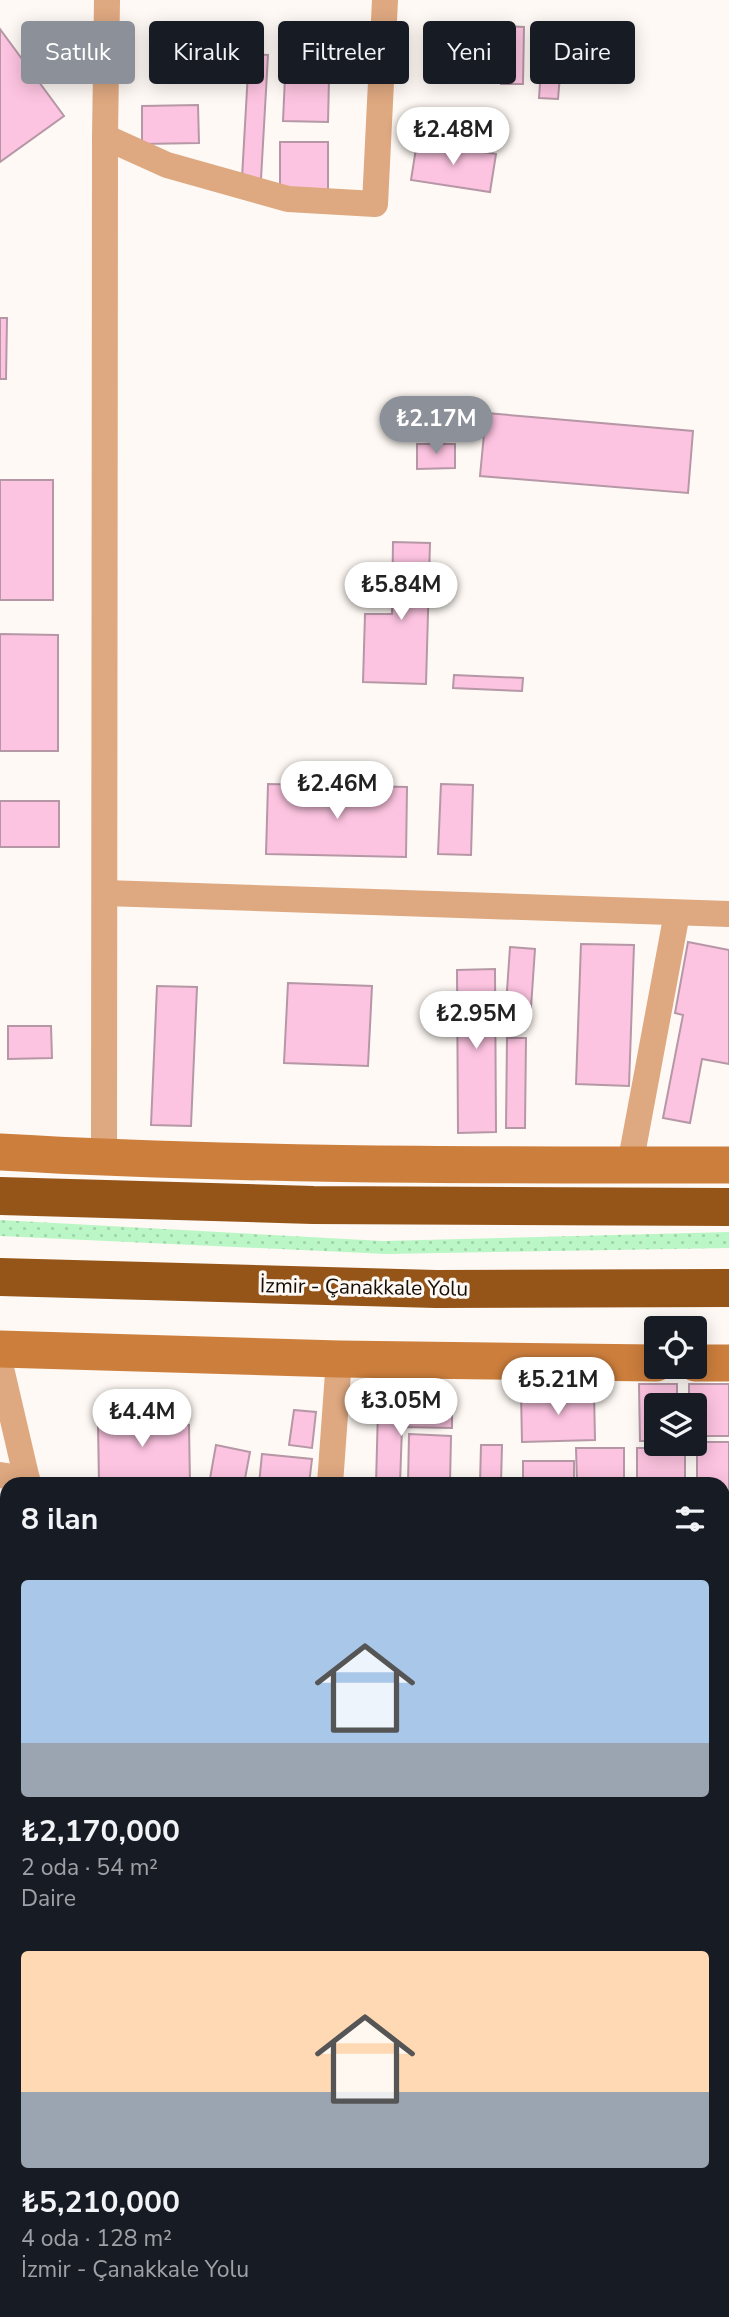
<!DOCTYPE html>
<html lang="tr">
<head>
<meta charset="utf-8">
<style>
	body { margin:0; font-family:"Nunito Sans",sans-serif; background:#242831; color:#f1f3f6; height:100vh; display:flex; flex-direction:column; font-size:26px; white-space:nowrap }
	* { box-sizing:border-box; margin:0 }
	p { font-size:23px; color:#9ea1a6 }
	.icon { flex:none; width:38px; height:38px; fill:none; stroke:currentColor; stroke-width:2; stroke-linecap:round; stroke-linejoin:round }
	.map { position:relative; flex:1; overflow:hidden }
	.side { position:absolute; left:0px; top:1477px; width:730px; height:840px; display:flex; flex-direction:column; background:#171b24; border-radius:21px 21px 0 0; box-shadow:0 4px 18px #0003 }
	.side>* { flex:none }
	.top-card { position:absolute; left:21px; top:21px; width:688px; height:63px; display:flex; gap:14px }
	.controls { position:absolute; left:644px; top:1316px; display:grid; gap:14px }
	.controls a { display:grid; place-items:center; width:63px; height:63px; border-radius:7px; background:#171b24; box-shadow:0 4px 18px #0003; font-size:35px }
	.price { position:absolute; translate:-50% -60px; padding:0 16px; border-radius:24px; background:#fff; color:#222; font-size:23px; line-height:46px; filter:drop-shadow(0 2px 4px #0008) }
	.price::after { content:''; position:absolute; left:50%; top:42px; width:21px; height:16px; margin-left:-10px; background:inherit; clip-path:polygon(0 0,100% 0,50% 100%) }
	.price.current { background:#8c9099; color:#fff }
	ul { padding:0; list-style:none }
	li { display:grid; align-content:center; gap:14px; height:371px; padding:0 21px }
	li span { display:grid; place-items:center; height:217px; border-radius:7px; color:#555 }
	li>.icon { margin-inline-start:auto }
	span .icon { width:126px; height:126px; fill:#fffc; stroke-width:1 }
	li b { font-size:30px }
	h2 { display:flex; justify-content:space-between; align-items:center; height:84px; padding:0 21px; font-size:30px }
	.pill { padding:0 24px; border-radius:7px; background:#171b24; box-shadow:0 4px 18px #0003; font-size:24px; line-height:63px }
	.pill.current { background:#8c9099; color:#fff }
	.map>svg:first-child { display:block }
</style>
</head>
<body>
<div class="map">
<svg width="729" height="2317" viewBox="0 0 729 2317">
	<defs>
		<pattern id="grass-dots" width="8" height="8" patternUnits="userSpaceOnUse" patternTransform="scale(1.75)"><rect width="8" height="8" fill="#bbf7c6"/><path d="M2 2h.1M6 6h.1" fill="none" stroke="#a0d3a9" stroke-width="1.8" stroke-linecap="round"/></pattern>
	</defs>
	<rect width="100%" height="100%" fill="#fef9f4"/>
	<polygon fill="url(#grass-dots)" points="0,1220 383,1241 729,1232 729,1248 386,1254 0,1236"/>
	<g fill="#fdc4e1" stroke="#b697a6" stroke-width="2">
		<polygon points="502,26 524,27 523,84 501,84"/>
		<polygon points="544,27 564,29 558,99 539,98"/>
		<polygon points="0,29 64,116 0,162"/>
		<polygon points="249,54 268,55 261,179 242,178"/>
		<polygon points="285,77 329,79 328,122 283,121"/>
		<polygon points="198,105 199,143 142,144 142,106"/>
		<rect x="280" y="142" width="48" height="51"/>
		<polygon points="417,142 496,154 490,192 411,180"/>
		<polygon points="0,318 7,318 6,379 0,379"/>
		<polygon points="486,413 693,431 688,493 480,476"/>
		<polygon points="417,444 455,444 455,468 417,469"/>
		<rect x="0" y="480" width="53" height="120"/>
		<polygon points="393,542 430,543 426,684 363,682 365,614 392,614"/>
		<polygon points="0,634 58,635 58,751 0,751"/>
		<polygon points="454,675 523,678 522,691 453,688"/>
		<polygon points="268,784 407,787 406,857 266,854"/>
		<polygon points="441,784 473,785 471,855 438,854"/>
		<rect x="0" y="801" width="59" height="46"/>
		<polygon points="688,942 729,950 729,1064 702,1059 690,1123 663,1118 683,1015 675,1013"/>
		<polygon points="581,944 634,945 629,1086 576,1084"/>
		<polygon points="510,947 535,949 530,1022 505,1020"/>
		<polygon points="495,969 496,1132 458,1133 457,970"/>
		<polygon points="288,983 372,986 368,1066 284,1063"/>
		<polygon points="157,986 197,987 191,1126 151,1125"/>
		<polygon points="8,1026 51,1026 52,1058 8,1059"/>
		<polygon points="507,1038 526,1038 525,1128 506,1128"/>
		<polygon points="639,1384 677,1384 677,1405 656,1405 656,1441 640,1441"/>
		<polygon points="689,1384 729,1384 729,1436 695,1436 695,1405 689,1405"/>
		<polygon points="594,1392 595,1440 522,1442 521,1393"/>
		<polygon points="128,1405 143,1406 155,1414 159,1425 189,1425 190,1484 99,1484 98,1423 107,1415"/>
		<polygon points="378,1409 452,1411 452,1428 402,1427 400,1484 376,1484"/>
		<polygon points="294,1410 316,1412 312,1448 289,1445"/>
		<polygon points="409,1434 451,1436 450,1484 408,1484"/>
		<polygon points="697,1442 729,1442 729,1521 723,1521 723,1484 697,1484"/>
		<polygon points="216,1445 250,1452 244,1484 209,1484"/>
		<polygon points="481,1445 502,1445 501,1484 480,1484"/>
		<polygon points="576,1448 624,1448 624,1484 577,1484"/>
		<rect x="637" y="1448" width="48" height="36"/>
		<polygon points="262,1454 312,1459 309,1484 259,1484"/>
		<rect x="523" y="1461" width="51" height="23"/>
		<polygon points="0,1508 7,1512 7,1607 0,1606"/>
		<polygon points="0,1621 7,1624 7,1764 0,1766"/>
		<polygon points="729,1812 729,1836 726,1836 725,1813"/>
		<polygon points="0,2078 7,2079 0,2151"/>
		<rect x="124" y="2310" width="50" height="7"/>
	</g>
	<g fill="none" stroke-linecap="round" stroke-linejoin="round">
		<g stroke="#dea880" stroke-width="26">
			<polyline points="105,137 167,165 288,199 375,204 385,0"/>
			<polyline points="105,893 729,914"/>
			<polyline points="104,1157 105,137 107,0"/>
			<polyline points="630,1165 677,913"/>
			<polyline points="0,1364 28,1484"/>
			<polyline points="0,1475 27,1479"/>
			<polyline points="330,1484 339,1359"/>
			<polyline points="723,1573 729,1573"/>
			<polyline points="723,2014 729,2012"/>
			<polyline points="0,2039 7,2040"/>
			<polyline points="221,2310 222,2317"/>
		</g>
		<g stroke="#cc7e3c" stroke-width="37">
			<path d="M0,1152C243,1166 486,1165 729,1165"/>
			<polyline points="0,1349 339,1359 656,1363"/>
			<polyline points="695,1363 729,1363"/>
		</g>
		<g stroke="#955418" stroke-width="38">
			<polyline points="0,1196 313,1205 729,1207"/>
			<polyline points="0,1277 436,1289 729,1288"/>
		</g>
	</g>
	<g text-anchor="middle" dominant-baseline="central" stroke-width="6" stroke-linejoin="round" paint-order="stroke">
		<g font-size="21" fill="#160e06" stroke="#fef9f4">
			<text transform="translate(364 1287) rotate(1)">İzmir - Çanakkale Yolu</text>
		</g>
	</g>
</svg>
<div class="controls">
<a><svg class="icon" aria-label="locate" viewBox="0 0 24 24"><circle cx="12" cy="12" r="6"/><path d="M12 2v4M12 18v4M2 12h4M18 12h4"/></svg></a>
<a><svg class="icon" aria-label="layers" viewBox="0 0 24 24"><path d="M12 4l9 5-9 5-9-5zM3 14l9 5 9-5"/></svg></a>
</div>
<b class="price" style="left:453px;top:167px">₺2.48M</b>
<b class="price current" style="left:436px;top:456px">₺2.17M</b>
<b class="price" style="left:401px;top:622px">₺5.84M</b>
<b class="price" style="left:337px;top:821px">₺2.46M</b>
<b class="price" style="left:476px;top:1051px">₺2.95M</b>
<b class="price" style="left:558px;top:1417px">₺5.21M</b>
<b class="price" style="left:401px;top:1438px">₺3.05M</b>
<b class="price" style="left:142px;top:1449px">₺4.4M</b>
<div class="top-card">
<a class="pill current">Satılık</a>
<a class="pill">Kiralık</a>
<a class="pill">Filtreler</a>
<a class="pill">Yeni</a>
<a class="pill">Daire</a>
</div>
<section class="side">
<h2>8 ilan<svg class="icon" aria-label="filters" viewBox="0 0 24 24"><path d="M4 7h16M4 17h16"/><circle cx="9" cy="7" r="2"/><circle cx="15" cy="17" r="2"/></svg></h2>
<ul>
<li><span style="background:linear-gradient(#a9c7e8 75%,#9aa5b1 0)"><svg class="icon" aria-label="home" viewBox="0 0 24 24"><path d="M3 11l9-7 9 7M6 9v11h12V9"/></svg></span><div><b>₺2,170,000</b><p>2 oda · 54 m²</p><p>Daire</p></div></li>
<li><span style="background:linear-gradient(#ffd9b3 65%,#9aa5b1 0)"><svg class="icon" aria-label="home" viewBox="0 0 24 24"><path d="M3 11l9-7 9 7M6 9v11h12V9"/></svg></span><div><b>₺5,210,000</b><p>4 oda · 128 m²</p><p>İzmir - Çanakkale Yolu</p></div></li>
</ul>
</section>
</div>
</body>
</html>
